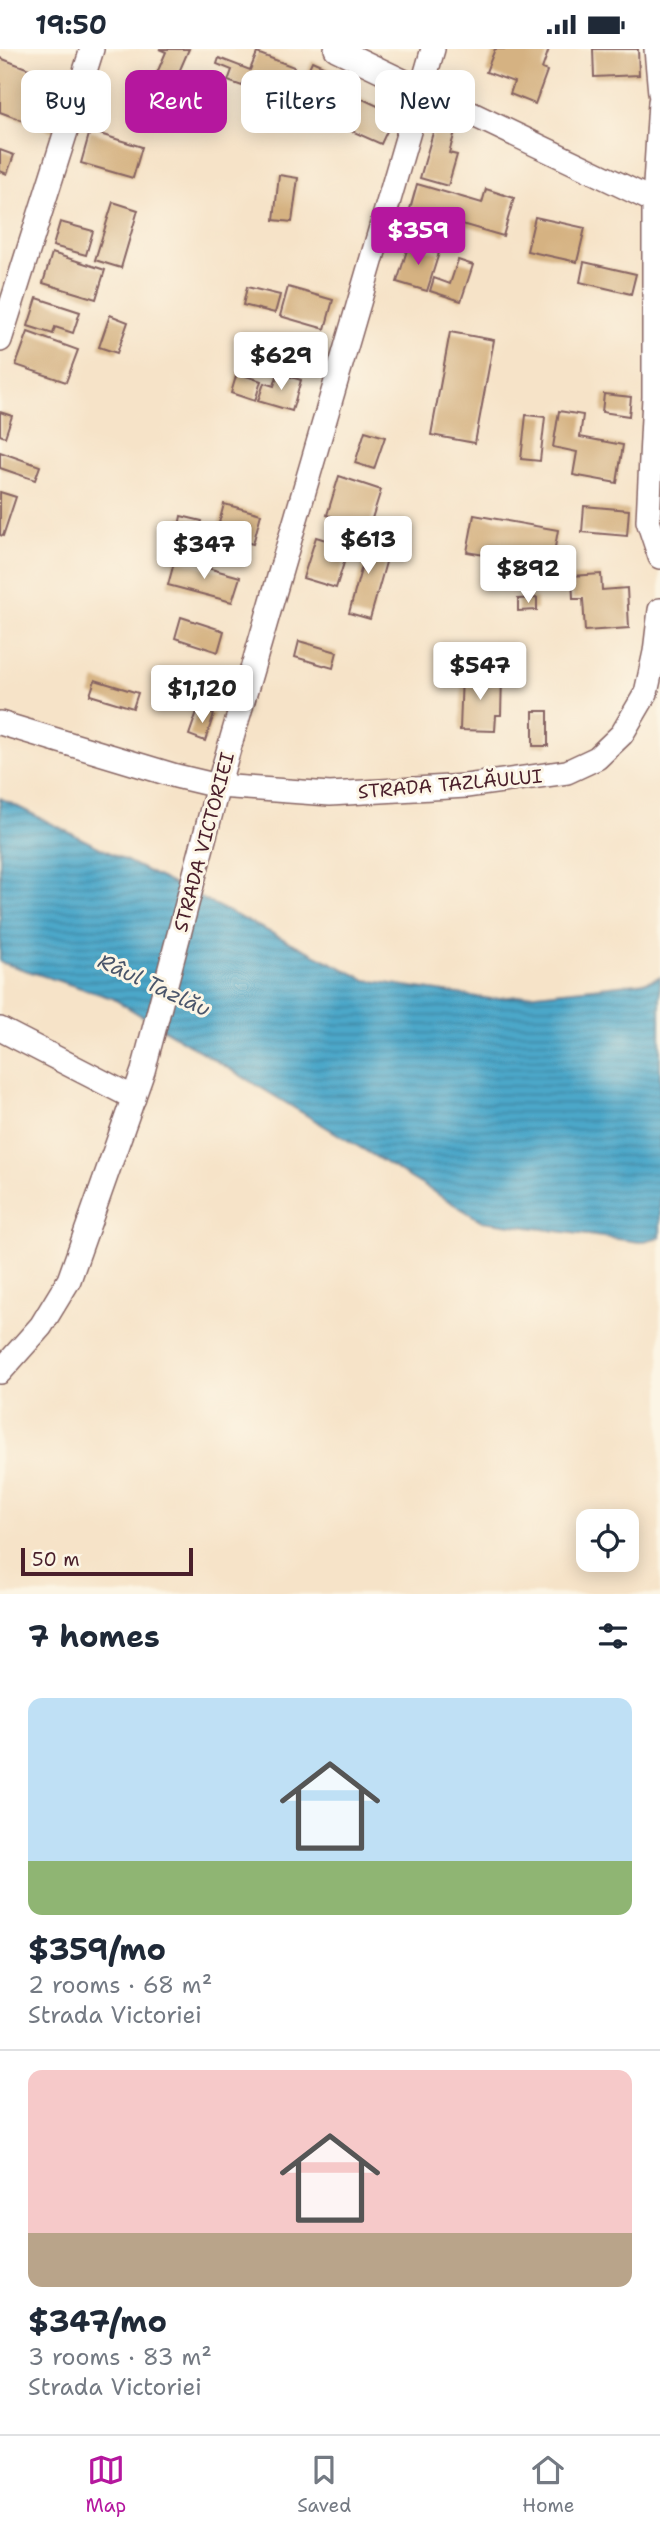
<!DOCTYPE html>
<html lang="en">
<head>
<meta charset="utf-8">
<style>
	body { margin:0; font-family:"Shantell Sans",sans-serif; background:#f6f6f7; color:#1f2937; height:100vh; display:flex; flex-direction:column; font-size:26px; white-space:nowrap }
	* { box-sizing:border-box; margin:0 }
	p { font-size:23px; color:#747a83 }
	.icon { flex:none; width:38px; height:38px; fill:none; stroke:currentColor; stroke-width:2; stroke-linecap:round; stroke-linejoin:round }
	.map { position:relative; height:1545px; overflow:hidden }
	.panel { display:flex; flex-direction:column; background:#fff; flex:1 }
	.panel>* { flex:none }
	.hud { position:absolute; left:21px; top:21px; width:620px; height:63px; display:flex; gap:14px }
	.fabs { position:absolute; left:576px; top:1460px; display:grid; gap:14px }
	.fabs a { display:grid; place-items:center; width:63px; height:63px; border-radius:14px; background:#fff; box-shadow:0 4px 18px #0003; font-size:35px }
	.scale { position:absolute; left:21px; bottom:18px; width:172px; box-sizing:border-box; padding-left:7px; border:4px solid #4a1f2b; border-top:0; font-size:19px; line-height:24px; white-space:nowrap; color:#4a1f2b; -webkit-text-stroke:5px #fcf5e5; paint-order:stroke }
	.price { position:absolute; translate:-50% -60px; padding:0 16px; border-radius:7px; background:#fff; color:#222; font-size:23px; line-height:46px; filter:drop-shadow(0 2px 4px #0008) }
	.price::after { content:''; position:absolute; left:50%; top:42px; width:21px; height:16px; margin-left:-10px; background:inherit; clip-path:polygon(0 0,100% 0,50% 100%) }
	.price.on { background:#b5179e; color:#fff }
	ul { padding:0; list-style:none }
	li { display:grid; align-content:center; gap:14px; height:371px; padding:0 28px }
	li+li { border-top:2px solid #e0e1e3 }
	li span { display:grid; place-items:center; height:217px; border-radius:14px; color:#555 }
	li>.icon { margin-inline-start:auto }
	span .icon { width:126px; height:126px; fill:#fffc; stroke-width:1 }
	li b { font-size:30px }
	h2 { display:flex; justify-content:space-between; align-items:center; height:84px; padding:0 28px; font-size:30px }
	.chip { padding:0 24px; border-radius:14px; background:#fff; box-shadow:0 4px 18px #0003; font-size:24px; line-height:63px }
	.chip.on { background:#b5179e; color:#fff }
	.status { display:flex; justify-content:space-between; align-items:center; height:49px; padding:0 35px; background:#fff; direction:ltr }
	.status svg { height:19px; fill:currentColor }
	.dock { display:flex; justify-content:space-around; align-items:center; height:98px; border-top:2px solid #e0e1e3; background:#fff; font-size:19px; color:#747a83 }
	.dock a { display:grid; justify-items:center; gap:4px }
	.dock .on { color:#b5179e }
	.map>svg:first-child { display:block }
</style>
</head>
<body>
<div class="status"><b>19:50</b><svg viewBox="0 0 49 12"><path d="M0 12V9h3v3zM5 12V6h3v6zM10 12V3h3v9zM15 12V0h3v12zM26 1h20v11H26zM47 4h2v5h-2z"/></svg></div>
<div class="map">
<svg width="660" height="1545" viewBox="0 0 660 1545">
	<defs>
		<pattern id="water-rules" width="6" height="5" patternUnits="userSpaceOnUse" patternTransform="scale(1.75)"><rect width="6" height="5" fill="#4ba7c9"/><path d="M0 2.5h6" fill="none" stroke="#4087a3"/></pattern>
	</defs>
	<rect width="100%" height="100%" fill="#fcf5e5"/>
	<filter id="ink" filterUnits="userSpaceOnUse"><feTurbulence type="fractalNoise" baseFrequency=".0143" numOctaves="2"/><feDisplacementMap in="SourceGraphic" scale="14" xChannelSelector="R" yChannelSelector="G"/><feConvolveMatrix kernelMatrix="1 2 1 2 8 2 1 2 1" color-interpolation-filters="sRGB"/></filter>
	<filter id="wash" filterUnits="userSpaceOnUse"><feTurbulence type="fractalNoise" baseFrequency=".00686" numOctaves="4" result="noise"/><feDisplacementMap in="SourceGraphic" scale="28" xChannelSelector="R" yChannelSelector="G"/><feGaussianBlur stdDeviation="1.57" result="paint"/><feColorMatrix in="noise" values="0 0 0 0 0 0 0 0 0 0 0 0 0 0 0 0 0 1.4 0 .05"/><feComposite in="paint" operator="in"/></filter>
	<g filter="url(#wash)">
		<rect width="100%" height="100%" fill="#f6e3c8"/>
		<polygon fill="url(#water-rules)" stroke="#4a637a" stroke-width="2" points="0,749 366,931 491,950 646,933 660,928 660,1188 640,1193 482,1172 112,949 0,913"/>
		<g id="blocks">
			<g fill="#d5b282">
				<polygon points="159,0 189,0 166,53 148,45 166,3"/>
				<polygon points="495,0 549,0 542,20 547,22 535,55 510,45 514,33 486,23"/>
				<polygon points="593,0 638,0 639,26 594,28"/>
				<polygon points="257,4 294,18 283,47 244,32 242,37 228,32 232,21 217,15 219,9 250,21"/>
				<polygon points="0,9 50,28 39,55 61,64 53,83 0,63"/>
				<polygon points="312,12 343,26 338,36 319,27 310,47 346,63 354,46 395,65 381,95 293,56"/>
				<polygon points="436,73 456,79 449,104 457,106 448,137 420,129"/>
				<polygon points="90,82 142,98 133,129 81,114"/>
				<polygon points="0,101 14,106 7,125 0,122"/>
				<polygon points="279,126 298,129 292,173 274,171"/>
				<polygon points="417,135 482,154 486,140 514,149 503,187 410,160"/>
				<polygon points="113,153 138,161 121,219 95,211"/>
				<polygon points="535,168 585,179 577,213 527,202"/>
				<polygon points="60,173 93,182 86,206 53,197"/>
				<polygon points="409,195 439,204 427,242 397,233"/>
				<polygon points="52,204 105,221 96,250 43,234"/>
				<polygon points="458,211 473,216 461,252 430,242 434,229 450,235"/>
				<polygon points="584,213 636,225 631,245 580,233"/>
				<polygon points="247,238 280,246 275,264 243,256"/>
				<polygon points="288,238 333,251 325,280 280,267"/>
				<polygon points="37,249 80,263 73,284 55,278 53,285 28,277"/>
				<polygon points="110,266 128,273 117,304 99,298"/>
				<polygon points="28,283 78,301 66,333 16,316"/>
				<polygon points="450,283 494,291 475,394 431,386"/>
				<polygon points="268,289 301,297 297,313 264,305"/>
				<polygon points="237,324 261,332 255,352 231,344"/>
				<polygon points="278,324 301,331 292,362 258,352 264,334 274,337"/>
				<polygon points="604,345 631,348 629,367 602,363"/>
				<polygon points="559,362 583,366 580,388 623,396 617,434 573,426 577,403 553,398"/>
				<polygon points="0,363 12,367 5,388 0,386"/>
				<polygon points="526,366 545,368 540,412 521,410"/>
				<polygon points="365,382 385,388 374,420 355,414"/>
				<polygon points="0,403 40,417 35,431 0,419"/>
				<polygon points="339,427 381,441 369,479 327,466"/>
				<polygon points="0,443 16,448 3,487 0,486"/>
				<polygon points="224,455 261,465 253,495 216,485"/>
				<polygon points="584,457 629,461 627,487 582,483"/>
				<polygon points="474,466 558,481 550,527 528,523 529,514 467,503"/>
				<polygon points="181,467 202,472 199,482 179,477"/>
				<polygon points="181,480 210,488 204,509 175,500"/>
				<polygon points="316,488 349,498 336,539 303,529"/>
				<polygon points="358,489 390,499 370,570 349,564 363,513 352,509"/>
				<polygon points="175,510 240,528 232,553 168,536"/>
				<polygon points="601,525 602,541 627,539 629,579 585,582 583,550 573,550 572,527"/>
				<polygon points="537,549 537,561 518,562 518,550"/>
				<polygon points="181,568 224,582 218,603 175,589"/>
				<polygon points="299,592 337,603 333,619 295,608"/>
				<polygon points="462,625 502,626 501,666 496,666 495,682 460,681"/>
				<polygon points="95,631 138,644 133,659 90,646"/>
				<polygon points="198,660 214,665 205,692 189,686"/>
				<rect x="533" y="662" width="15" height="35"/>
			</g>
		</g>
	</g>
	<g filter="url(#ink)">
		<use href="#blocks" fill-opacity="0" stroke="#866462" stroke-width="2"/>
		<g fill="none" stroke-linecap="round" stroke-linejoin="round">
			<defs>
				<g id="minor">
					<polyline points="336,0 654,152"/>
					<polyline points="656,0 660,44"/>
					<polyline points="660,53 654,152 654,348 648,472 660,508"/>
					<polyline points="0,291 92,0"/>
					<polyline points="0,674 176,727 218,737 330,745 466,737 567,723 597,709 622,685 646,644 655,603 660,561"/>
					<polyline points="0,980 134,1049"/>
					<polyline points="0,1323 41,1277 69,1231 143,1022 218,737 433,0"/>
				</g>
			</defs>
			<use href="#minor" stroke="#866462" stroke-width="26"/>
			<use href="#minor" stroke="#fff" stroke-width="23"/>
		</g>
	</g>
	<g text-anchor="middle" dominant-baseline="central" stroke-width="6" stroke-linejoin="round" paint-order="stroke">
		<g font-size="19" fill="#4a1f2b" stroke="#fcf5e5">
			<text transform="translate(450 735) rotate(-5)">STRADA TAZLĂULUI</text>
			<text transform="translate(204 793) rotate(-75)">STRADA VICTORIEI</text>
		</g>
		<g font-size="21" font-style="italic" fill="#4a556a" stroke="#fcf5e5">
			<text transform="translate(154 936) rotate(25)">Râul Tazlău</text>
		</g>
	</g>
</svg>
<div class="fabs">
<a><svg class="icon" aria-label="locate" viewBox="0 0 24 24"><circle cx="12" cy="12" r="6"/><path d="M12 2v4M12 18v4M2 12h4M18 12h4"/></svg></a>
</div>
<div class="scale">50 m</div>
<b class="price on" style="left:418px;top:218px">$359</b>
<b class="price" style="left:281px;top:343px">$629</b>
<b class="price" style="left:368px;top:527px">$613</b>
<b class="price" style="left:204px;top:532px">$347</b>
<b class="price" style="left:528px;top:556px">$892</b>
<b class="price" style="left:480px;top:653px">$547</b>
<b class="price" style="left:202px;top:676px">$1,120</b>
<div class="hud">
<a class="chip">Buy</a>
<a class="chip on">Rent</a>
<a class="chip">Filters</a>
<a class="chip">New</a>
</div>
</div>
<section class="panel">
<h2>7 homes<svg class="icon" aria-label="filters" viewBox="0 0 24 24"><path d="M4 7h16M4 17h16"/><circle cx="9" cy="7" r="2"/><circle cx="15" cy="17" r="2"/></svg></h2>
<ul>
<li><span style="background:linear-gradient(#bfe0f5 75%,#8fb573 0)"><svg class="icon" aria-label="home" viewBox="0 0 24 24"><path d="M3 11l9-7 9 7M6 9v11h12V9"/></svg></span><div><b>$359/mo</b><p>2 rooms · 68 m²</p><p>Strada Victoriei</p></div></li>
<li><span style="background:linear-gradient(#f6c9c9 75%,#b9a48a 0)"><svg class="icon" aria-label="home" viewBox="0 0 24 24"><path d="M3 11l9-7 9 7M6 9v11h12V9"/></svg></span><div><b>$347/mo</b><p>3 rooms · 83 m²</p><p>Strada Victoriei</p></div></li>
</ul>
</section>
<nav class="dock">
<a class="on"><svg class="icon" aria-label="map" viewBox="0 0 24 24"><path d="M3 6l6-2 6 2 6-2v14l-6 2-6-2-6 2zM9 4v14M15 6v14"/></svg>Map</a>
<a><svg class="icon" aria-label="saved" viewBox="0 0 24 24"><path d="M7 4h10v16l-5-4-5 4z"/></svg>Saved</a>
<a><svg class="icon" aria-label="home" viewBox="0 0 24 24"><path d="M3 11l9-7 9 7M6 9v11h12V9"/></svg>Home</a>
</nav>
</body>
</html>
